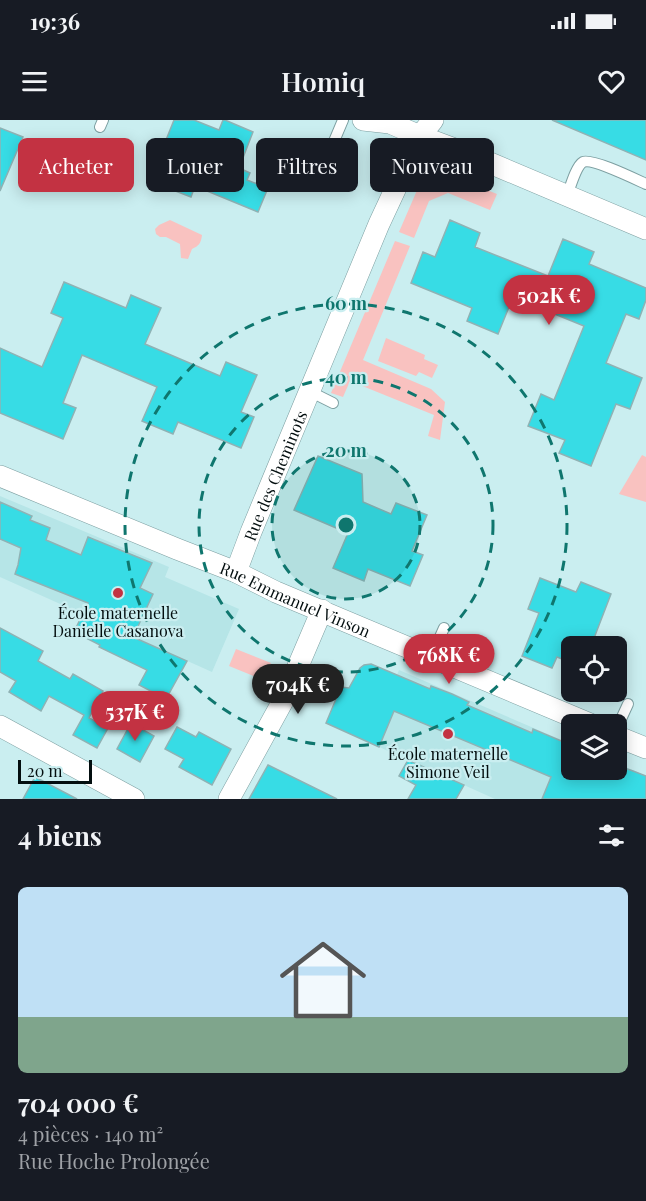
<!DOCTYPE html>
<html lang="fr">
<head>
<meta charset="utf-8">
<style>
	body { margin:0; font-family:"Playfair Display",serif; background:#20242c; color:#f1f3f6; height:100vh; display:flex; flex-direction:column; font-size:22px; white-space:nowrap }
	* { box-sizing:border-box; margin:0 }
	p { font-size:20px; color:#9ea1a6 }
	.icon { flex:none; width:33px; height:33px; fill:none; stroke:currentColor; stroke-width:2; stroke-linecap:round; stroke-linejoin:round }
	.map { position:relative; height:679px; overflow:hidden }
	.details { display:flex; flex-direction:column; background:#171b24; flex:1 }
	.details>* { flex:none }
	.hud { position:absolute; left:18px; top:18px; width:610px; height:54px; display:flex; gap:12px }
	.fabs { position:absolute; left:561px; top:516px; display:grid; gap:12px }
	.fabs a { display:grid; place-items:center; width:66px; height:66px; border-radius:9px; background:#171b24; box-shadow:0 3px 15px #0003; font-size:30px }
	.scale { position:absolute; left:18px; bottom:15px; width:74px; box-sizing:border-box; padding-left:6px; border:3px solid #030e0f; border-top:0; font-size:16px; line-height:21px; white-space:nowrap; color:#030e0f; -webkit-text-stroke:4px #caeef0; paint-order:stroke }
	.price { position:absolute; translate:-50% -51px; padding:0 14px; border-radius:21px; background:#c33242; color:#fff; font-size:20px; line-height:39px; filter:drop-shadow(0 2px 3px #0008) }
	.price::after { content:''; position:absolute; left:50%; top:36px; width:18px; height:14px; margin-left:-9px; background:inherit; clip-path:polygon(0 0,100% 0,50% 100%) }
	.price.on { background:#222; color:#fff }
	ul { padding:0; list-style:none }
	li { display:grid; align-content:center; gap:12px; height:318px; padding:0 18px }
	li span { display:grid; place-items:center; height:186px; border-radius:9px; color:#555 }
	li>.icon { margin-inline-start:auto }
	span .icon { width:108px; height:108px; fill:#fffc; stroke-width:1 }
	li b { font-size:26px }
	h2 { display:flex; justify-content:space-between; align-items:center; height:72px; padding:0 18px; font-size:26px }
	.chip { padding:0 21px; border-radius:9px; background:#171b24; box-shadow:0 3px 15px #0003; font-size:21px; line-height:54px }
	.chip.on { background:#c33242; color:#fff }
	.status { display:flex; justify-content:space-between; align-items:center; height:42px; padding:0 30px; background:#171b24; direction:ltr }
	.status svg { height:16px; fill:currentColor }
	header { display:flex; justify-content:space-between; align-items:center; height:78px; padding:0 18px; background:#171b24; font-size:27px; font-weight:600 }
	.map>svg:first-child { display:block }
</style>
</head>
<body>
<div class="status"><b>19:36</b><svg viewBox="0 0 49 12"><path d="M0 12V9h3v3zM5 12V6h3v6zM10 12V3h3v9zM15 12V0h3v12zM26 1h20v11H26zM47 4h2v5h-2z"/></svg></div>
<header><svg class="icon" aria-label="menu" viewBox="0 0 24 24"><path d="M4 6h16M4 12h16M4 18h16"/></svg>Homiq<svg class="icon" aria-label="heart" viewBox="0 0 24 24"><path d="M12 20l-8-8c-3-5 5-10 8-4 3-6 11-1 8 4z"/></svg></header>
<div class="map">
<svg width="646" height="679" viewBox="0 0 646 679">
	<rect width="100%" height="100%" fill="#caeef0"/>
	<g fill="#b6e5e7">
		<polygon points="0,376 169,447 165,457 239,489 212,552 0,457"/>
		<polygon points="371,544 397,555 399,550 571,624 572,650 616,650 617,643 646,656 646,679 495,679 326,603 341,567 352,568 355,556 360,548 364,545"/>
	</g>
	<g fill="#f9c2c0">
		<polygon points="442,52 497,74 490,90 448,73 429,81 414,118 399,112 418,68"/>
		<path d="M170,100L202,115C201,123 199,126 192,129L188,139L181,138L180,124L166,117H160L156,114L155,109L159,105Z"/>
		<polygon points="395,121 410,126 363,240 431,269 445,282 440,320 428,316 434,295 350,261 343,277 331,273"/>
		<polygon points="386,218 425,235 424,239 438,245 432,258 419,252 416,256 378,241"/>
		<polygon points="642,335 646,337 646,382 619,374"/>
		<polygon points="236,529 271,543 263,560 229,546"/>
	</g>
	<g fill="#37dce5" stroke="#8fb2b4" stroke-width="1.5">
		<polygon points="174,0 194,0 219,10 223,0 225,0 253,12 239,48 250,53 247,60 268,68 258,92 195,66 191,77 160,65 175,29 164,25"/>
		<polygon points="552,0 646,0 646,40"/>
		<polygon points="0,8 23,17 0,71"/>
		<polygon points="450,100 480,113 475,127 548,156 563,119 594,132 589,144 646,168 646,180 639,199 626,194 606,243 642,258 630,289 616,284 591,346 559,333 565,320 528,306 541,274 554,280 584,206 513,177 498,214 467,201 472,188 411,163 423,132 435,137"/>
		<polygon points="64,162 126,188 131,175 161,188 145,224 220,256 226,242 257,255 241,292 254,297 241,328 178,302 173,314 142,301 157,267 82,235 63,283 76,288 63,319 0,293 0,228 42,247 63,198 51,193"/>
		<polygon points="318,336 362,354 363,382 391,394 396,383 427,395 412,431 423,435 410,466 368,449 364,461 333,448 348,413 294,390"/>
		<polygon points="0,382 32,396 30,400 50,408 46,420 81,435 88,417 152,443 140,468 153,474 133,517 187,541 166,579 139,565 147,550 99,527 100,525 74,512 88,483 15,454 18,445 21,428 0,419"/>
		<polygon points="540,458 576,472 581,462 611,474 591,526 572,526 572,543 557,537 552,548 522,536 539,493 528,489"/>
		<polygon points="0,508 43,531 38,541 70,559 73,554 103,571 89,598 108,608 97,628 73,615 84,595 49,576 41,591 9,572 16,561 0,552"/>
		<polygon points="371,544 430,569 431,566 452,574 469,582 467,585 532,613 533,609 566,623 572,610 572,650 616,650 616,645 633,651 646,656 646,679 542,679 551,657 394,591 379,627 326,603 341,567 349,568 360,548 364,545"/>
		<polygon points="131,603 154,616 140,642 117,629"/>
		<polygon points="177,607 196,617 199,612 231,629 212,665 179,647 184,639 165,629"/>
		<polygon points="408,640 464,665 456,679 408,679 416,665 399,656"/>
		<polygon points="268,645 337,679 249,679"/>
		<polygon points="35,657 77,679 23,679"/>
	</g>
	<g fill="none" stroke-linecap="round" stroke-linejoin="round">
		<defs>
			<g id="service">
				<polyline points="100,7 103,0"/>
				<polyline points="332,26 343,0"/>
				<path d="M567,76C570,68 576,46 583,42C592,38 635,59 646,64"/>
				<polyline points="309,271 333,283"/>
				<polyline points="431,537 444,508"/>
				<polyline points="616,610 628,584"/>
			</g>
			<g id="minor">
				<polyline points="363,0 390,3 420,16 471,35 646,109"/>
				<path id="s1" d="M0,356L177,429L236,452L276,472L590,604"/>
				<path id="s2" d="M236,452L251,412L379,104L420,16L433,0"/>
				<polyline points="0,606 134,679"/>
				<polyline points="616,616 646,628"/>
				<polyline points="229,679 284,579 322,490"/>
			</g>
		</defs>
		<use href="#service" stroke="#7d9fa1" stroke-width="12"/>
		<use href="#minor" stroke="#7d9fa1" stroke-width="22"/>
		<use href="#service" stroke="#fff" stroke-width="10"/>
		<use href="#minor" stroke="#fff" stroke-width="21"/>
	</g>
	<circle cx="346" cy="405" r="74" fill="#0f766e" fill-opacity=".12"/>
	<g fill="none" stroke="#0f766e" stroke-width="3" stroke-dasharray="10 8">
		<circle cx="346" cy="405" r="74"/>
		<circle cx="346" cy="405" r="147"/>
		<circle cx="346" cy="405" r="221"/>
	</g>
	<g fill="#c33242" stroke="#caeef0" stroke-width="2">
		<circle cx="118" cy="473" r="6"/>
		<circle cx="448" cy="614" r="6"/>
	</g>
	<g text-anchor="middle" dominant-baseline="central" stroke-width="4.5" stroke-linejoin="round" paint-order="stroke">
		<g font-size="16" fill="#030e0f" stroke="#caeef0">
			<text stroke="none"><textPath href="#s2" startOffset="104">Rue des Cheminots</textPath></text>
			<text stroke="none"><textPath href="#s1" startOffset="320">Rue Emmanuel Vinson</textPath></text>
		</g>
		<g font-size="16" fill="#030e0f" stroke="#caeef0">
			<text x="118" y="492">École maternelle<tspan x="118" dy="18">Danielle Casanova</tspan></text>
			<text x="448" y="633">École maternelle<tspan x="448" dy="18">Simone Veil</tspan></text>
		</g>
	</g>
	<circle cx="346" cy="405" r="9" fill="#0f766e" stroke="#caeef0" stroke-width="3"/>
	<g font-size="18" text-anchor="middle" font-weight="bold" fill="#0f766e" stroke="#caeef0" stroke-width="4.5" stroke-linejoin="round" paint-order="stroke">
		<text x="346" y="190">60 m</text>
		<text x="346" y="264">40 m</text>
		<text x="346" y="337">20 m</text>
	</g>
</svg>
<div class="fabs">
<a><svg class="icon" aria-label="locate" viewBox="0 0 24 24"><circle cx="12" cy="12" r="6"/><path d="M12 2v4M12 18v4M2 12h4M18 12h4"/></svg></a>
<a><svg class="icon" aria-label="layers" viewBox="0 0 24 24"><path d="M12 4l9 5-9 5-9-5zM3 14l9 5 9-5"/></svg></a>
</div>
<div class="scale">20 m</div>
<b class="price" style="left:549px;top:206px">502K €</b>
<b class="price" style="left:449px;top:565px">768K €</b>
<b class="price on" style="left:298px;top:595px">704K €</b>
<b class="price" style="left:135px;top:622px">537K €</b>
<div class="hud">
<a class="chip on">Acheter</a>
<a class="chip">Louer</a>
<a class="chip">Filtres</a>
<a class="chip">Nouveau</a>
</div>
</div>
<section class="details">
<h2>4 biens<svg class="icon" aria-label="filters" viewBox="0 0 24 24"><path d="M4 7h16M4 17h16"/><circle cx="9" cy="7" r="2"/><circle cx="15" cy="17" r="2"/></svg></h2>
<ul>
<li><span style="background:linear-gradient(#bfe0f5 70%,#7fa58c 0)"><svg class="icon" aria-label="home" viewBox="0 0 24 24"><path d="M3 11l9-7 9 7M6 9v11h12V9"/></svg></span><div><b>704 000 €</b><p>4 pièces · 140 m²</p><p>Rue Hoche Prolongée</p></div></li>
</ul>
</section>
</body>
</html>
